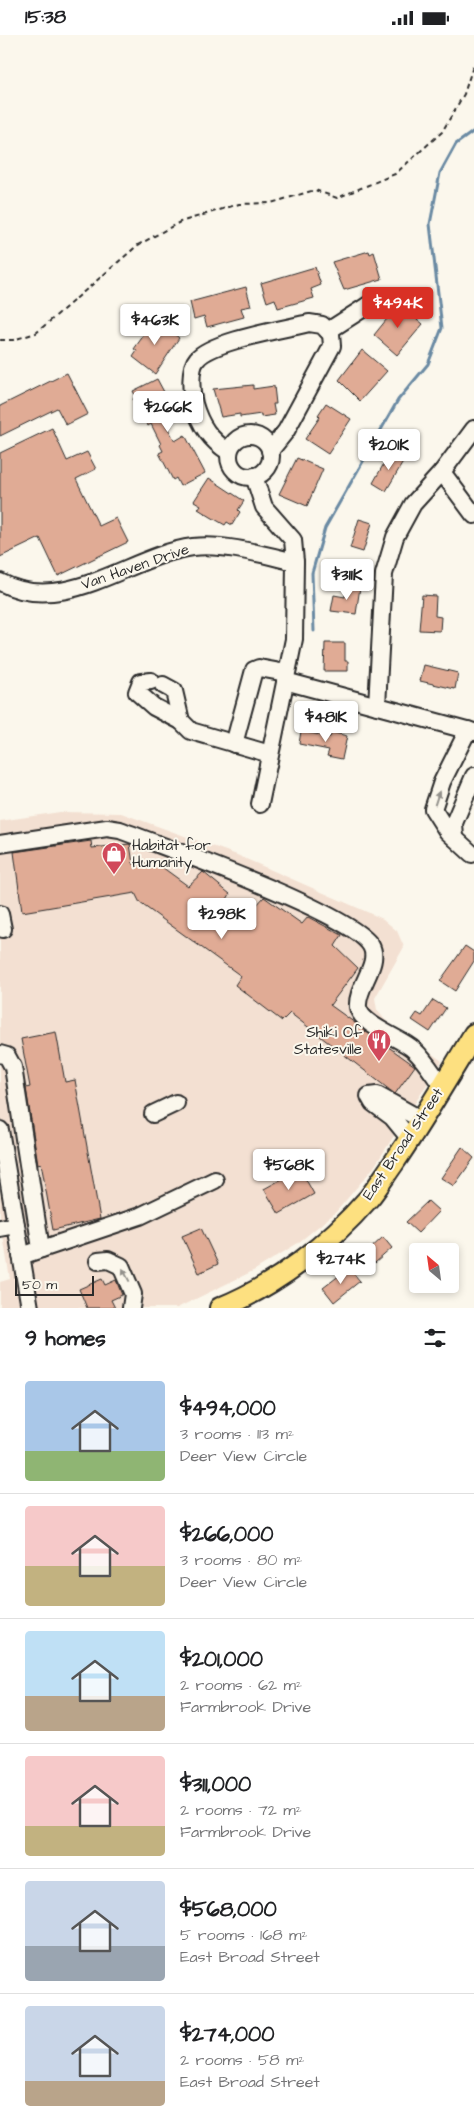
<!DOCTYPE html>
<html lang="en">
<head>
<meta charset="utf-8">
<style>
	body { margin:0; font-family:"Architects Daughter",sans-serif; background:#f2f2f2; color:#202124; height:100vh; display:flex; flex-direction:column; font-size:19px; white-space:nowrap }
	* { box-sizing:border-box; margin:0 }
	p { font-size:16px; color:#757577 }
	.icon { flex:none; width:28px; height:28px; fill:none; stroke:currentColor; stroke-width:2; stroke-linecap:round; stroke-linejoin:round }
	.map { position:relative; height:1273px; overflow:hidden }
	.sheet { display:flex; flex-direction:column; background:#fff; flex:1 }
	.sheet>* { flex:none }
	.needle { width:32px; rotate:331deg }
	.tools { position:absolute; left:409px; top:1208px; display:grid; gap:10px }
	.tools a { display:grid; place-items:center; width:50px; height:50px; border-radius:5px; background:#fff; box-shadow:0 2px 8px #0003; font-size:25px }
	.scale { position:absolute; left:15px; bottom:12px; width:79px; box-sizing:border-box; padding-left:5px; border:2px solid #2b2b2b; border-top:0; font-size:14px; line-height:18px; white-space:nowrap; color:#2b2b2b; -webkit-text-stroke:4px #fbf7ec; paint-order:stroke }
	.price { position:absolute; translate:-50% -42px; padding:0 11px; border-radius:5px; background:#fff; color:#222; font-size:16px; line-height:32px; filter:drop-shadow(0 1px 2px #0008) }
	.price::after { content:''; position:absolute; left:50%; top:30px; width:15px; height:11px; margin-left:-8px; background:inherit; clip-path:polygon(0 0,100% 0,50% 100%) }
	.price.on { background:#d93025; color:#fff }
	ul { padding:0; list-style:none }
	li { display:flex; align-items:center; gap:15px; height:125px; padding:0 25px }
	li+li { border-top:1px solid #e0e0e0 }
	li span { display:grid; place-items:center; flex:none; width:140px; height:100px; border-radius:5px; color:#555 }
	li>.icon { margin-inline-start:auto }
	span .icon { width:60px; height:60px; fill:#fffc; stroke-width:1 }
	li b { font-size:21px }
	h2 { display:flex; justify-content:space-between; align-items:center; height:60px; padding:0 25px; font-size:21px }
	.status { display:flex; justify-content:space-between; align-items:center; height:35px; padding:0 25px; background:#fff; direction:ltr }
	.status svg { height:14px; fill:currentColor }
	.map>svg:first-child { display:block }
</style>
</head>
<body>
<div class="status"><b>15:38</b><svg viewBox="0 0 49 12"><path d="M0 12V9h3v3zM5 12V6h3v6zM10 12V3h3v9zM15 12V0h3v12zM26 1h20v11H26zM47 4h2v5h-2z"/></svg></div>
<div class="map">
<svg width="474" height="1273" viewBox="0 0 474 1273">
	<rect width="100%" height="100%" fill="#fbf7ec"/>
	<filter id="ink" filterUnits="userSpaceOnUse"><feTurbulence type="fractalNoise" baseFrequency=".02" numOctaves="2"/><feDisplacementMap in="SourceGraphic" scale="10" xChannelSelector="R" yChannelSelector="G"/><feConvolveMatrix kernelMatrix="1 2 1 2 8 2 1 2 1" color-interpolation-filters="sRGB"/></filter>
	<g filter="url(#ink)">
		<polygon fill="#f3e0d2" points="60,777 121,778 237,820 383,884 397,896 404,912 375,963 377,975 385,985 442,1026 374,1132 336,1177 298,1208 255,1235 177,1273 0,1273 0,1247 10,1244 0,1182 0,786"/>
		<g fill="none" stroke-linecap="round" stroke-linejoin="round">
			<polyline stroke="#6b8aa3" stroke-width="3" points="314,596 312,538 325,493 398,365 428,329 442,293 430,189 440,138 456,109 474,96"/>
		</g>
		<g fill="#e0ab95" stroke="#2b2b2b">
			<polygon points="369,216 370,219 374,217 382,244 344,255 332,227"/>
			<polygon points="315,232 321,250 311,254 314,263 278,273 275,264 267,267 261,248"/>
			<polygon points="246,252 251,271 241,273 244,282 207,292 204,281 194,284 190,267"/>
			<polygon points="399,269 423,289 397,320 374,300"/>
			<polygon points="156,283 179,303 155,339 133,322 137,316 134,314"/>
			<polygon points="362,315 387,336 360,366 339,345"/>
			<polygon points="67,338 88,379 66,390 57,373 0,401 0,371"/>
			<polygon points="157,344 177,381 165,387 166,390 175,406 185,400 205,438 180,451 176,443 173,445 159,418 163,416 160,410 161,409 151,389 148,391 133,364 136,362 133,356"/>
			<polygon points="253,350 253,354 274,351 276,369 273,369 275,380 261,382 261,379 240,382 240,379 221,382 213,354"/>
			<polygon points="326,368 351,384 328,419 305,404 320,382 318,380"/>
			<polygon points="52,393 67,426 87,417 96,434 76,444 99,491 116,483 128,507 58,541 40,503 0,522 0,418"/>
			<polygon points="391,416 405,424 386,456 373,448"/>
			<polygon points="297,423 323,434 307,471 279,459"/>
			<polygon points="209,443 244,466 238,475 240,477 232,490 227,487 225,490 211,482 198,474 201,470 194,466"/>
			<polygon points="359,484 372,488 363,517 350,513"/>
			<polygon points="347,550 360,552 356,579 331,576 334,560 345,562"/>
			<polygon points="422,560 436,561 435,581 441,582 440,596 419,595"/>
			<polygon points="325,608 345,608 345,626 348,626 348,636 324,636"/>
			<polygon points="424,630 458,638 455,654 420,646"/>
			<polygon points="301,696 330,702 331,697 347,701 342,724 327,721 329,715 299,709"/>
			<polygon points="91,806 92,813 130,809 133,829 155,827 188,851 203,837 230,859 225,868 246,882 264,862 302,889 308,882 342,900 335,911 358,933 330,970 415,1031 395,1059 290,978 282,986 235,950 241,941 140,868 135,858 22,877 14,817"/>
			<polygon points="465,911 474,917 474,926 455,956 440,946"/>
			<polygon points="433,965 446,973 430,997 412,985 417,978 422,981"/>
			<polygon points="56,997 65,1047 75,1045 100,1184 53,1195 41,1128 38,1129 26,1053 30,1052 21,1004"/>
			<polygon points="462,1112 474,1123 454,1151 441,1143"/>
			<polygon points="300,1134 314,1159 279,1179 264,1154"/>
			<polygon points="428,1166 439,1176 418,1198 406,1187"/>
			<polygon points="201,1193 218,1229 199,1238 182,1201"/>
			<polygon points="383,1202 392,1213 375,1228 366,1218"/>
			<polygon points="349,1233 360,1246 334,1267 323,1253"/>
			<polygon points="102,1244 105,1250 116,1245 122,1260 111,1265 115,1273 87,1273 79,1254"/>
		</g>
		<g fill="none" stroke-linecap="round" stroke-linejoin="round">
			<defs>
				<g id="minor">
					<polyline points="328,296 370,269"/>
					<circle cx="250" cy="421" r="21"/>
					<path d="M229,417C210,405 200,390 194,369C191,358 189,333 197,324C211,306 285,294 309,288L322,290L331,299L332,311L286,396L270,416"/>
					<polyline points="442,437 474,480"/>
					<polyline points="254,441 264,472 293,505 295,527"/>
					<path d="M0,547C65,582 130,520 193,512C224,508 265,520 295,527L294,604L260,769"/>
					<polyline points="151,646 141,647 137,657 154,672 181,686"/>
					<polyline points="285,646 474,697"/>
					<polyline points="163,650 174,656 181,686 191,696 270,719"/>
					<polyline points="377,671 384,539 395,502 413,469 442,437 474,394"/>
					<polyline points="468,695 442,747 433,774 447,796 472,819"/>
					<polyline points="234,709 254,635 259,633 286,638"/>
					<polyline points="455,803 454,788 474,741"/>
					<path d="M0,809L107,793L120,795C165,812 352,878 371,911C381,929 356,952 358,972C361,991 402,1003 414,1015C425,1025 433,1039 442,1051"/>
					<polyline points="0,879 3,894"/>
					<polyline points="0,1019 7,1021 13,1032 41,1214"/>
					<polyline points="153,1079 176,1068"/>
					<polyline points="0,1095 30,1273"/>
					<polyline points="410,1104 392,1082 373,1068 369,1061 377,1060 422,1085"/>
					<polyline points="0,1193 16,1190"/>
					<polyline points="21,1221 140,1181 215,1145"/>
					<polyline points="98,1226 108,1225 121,1231 133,1259 131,1273"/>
				</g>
				<path id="major" d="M220,1273C277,1250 329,1209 369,1163C378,1152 385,1140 393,1129C422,1087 448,1042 474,999"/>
			</defs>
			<use href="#minor" stroke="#2b2b2b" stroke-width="20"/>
			<use href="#major" stroke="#2b2b2b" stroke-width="24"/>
			<polyline stroke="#2b2b2b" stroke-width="2" stroke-dasharray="5 4" stroke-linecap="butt" points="0,305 13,305 36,298 138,210 180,187 239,169 271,168 315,155 337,163 395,139 442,97 464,59 474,28"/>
			<use href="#minor" stroke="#fbf7ec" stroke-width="16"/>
			<use href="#major" stroke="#fde080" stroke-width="20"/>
		</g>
		<defs><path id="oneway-solid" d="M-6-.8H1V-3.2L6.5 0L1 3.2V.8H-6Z" transform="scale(1.25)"/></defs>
		<g fill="#93918c">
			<use href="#oneway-solid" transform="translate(437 763) rotate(-72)"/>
			<use href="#oneway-solid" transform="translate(126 1240) rotate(-118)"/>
		</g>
	</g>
	<defs>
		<symbol id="shop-pin" viewBox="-11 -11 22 30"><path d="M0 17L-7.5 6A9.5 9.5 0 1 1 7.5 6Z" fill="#d1495b" stroke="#fbf7ec"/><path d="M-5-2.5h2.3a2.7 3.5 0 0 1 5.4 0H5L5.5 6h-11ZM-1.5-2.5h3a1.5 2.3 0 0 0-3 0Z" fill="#fff"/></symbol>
		<symbol id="restaurant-pin" viewBox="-11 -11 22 30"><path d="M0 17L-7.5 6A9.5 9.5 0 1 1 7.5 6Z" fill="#d1495b" stroke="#fbf7ec"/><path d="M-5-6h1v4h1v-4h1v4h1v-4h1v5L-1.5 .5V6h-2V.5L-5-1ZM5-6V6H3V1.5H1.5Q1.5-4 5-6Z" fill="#fff"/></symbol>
	</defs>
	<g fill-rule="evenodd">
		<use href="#shop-pin" x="100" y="805" width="28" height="38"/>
		<use href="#restaurant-pin" x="365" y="992" width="28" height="38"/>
	</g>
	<g text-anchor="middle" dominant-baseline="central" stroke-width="4" stroke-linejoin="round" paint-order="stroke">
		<g font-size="15" fill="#2b2b2b" stroke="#fbf7ec">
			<text transform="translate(135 532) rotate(-19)">Van Haven Drive</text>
			<text transform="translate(403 1109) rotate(-56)">East Broad Street</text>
		</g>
		<g font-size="15" fill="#2b2b2b" stroke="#fbf7ec" text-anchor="start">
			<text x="132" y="810">Habitat for<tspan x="132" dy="17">Humanity</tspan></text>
			<text x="362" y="997" text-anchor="end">Shiki Of<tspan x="362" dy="17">Statesville</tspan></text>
		</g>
	</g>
</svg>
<div class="tools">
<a><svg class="needle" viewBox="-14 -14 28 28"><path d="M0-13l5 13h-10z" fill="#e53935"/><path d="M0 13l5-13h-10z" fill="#757577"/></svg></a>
</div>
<div class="scale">50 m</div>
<b class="price on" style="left:398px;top:294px">$494K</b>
<b class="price" style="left:155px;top:311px">$463K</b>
<b class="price" style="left:168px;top:398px">$266K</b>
<b class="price" style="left:389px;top:436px">$201K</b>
<b class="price" style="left:347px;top:566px">$311K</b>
<b class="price" style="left:326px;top:708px">$481K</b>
<b class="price" style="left:222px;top:905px">$298K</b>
<b class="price" style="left:289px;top:1156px">$568K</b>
<b class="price" style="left:341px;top:1250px">$274K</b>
</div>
<section class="sheet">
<h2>9 homes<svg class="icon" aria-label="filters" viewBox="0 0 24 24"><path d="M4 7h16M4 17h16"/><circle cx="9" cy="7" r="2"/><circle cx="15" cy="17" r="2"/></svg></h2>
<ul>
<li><span style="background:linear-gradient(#a9c7e8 70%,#8fb573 0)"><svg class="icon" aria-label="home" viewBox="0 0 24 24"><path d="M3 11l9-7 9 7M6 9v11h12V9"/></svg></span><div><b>$494,000</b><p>3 rooms · 113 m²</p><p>Deer View Circle</p></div></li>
<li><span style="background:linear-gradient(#f6c9c9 60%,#c2b280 0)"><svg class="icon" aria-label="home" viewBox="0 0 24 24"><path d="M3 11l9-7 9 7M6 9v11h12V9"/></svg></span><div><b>$266,000</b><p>3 rooms · 80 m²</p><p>Deer View Circle</p></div></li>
<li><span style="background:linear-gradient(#bfe0f5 65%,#b9a48a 0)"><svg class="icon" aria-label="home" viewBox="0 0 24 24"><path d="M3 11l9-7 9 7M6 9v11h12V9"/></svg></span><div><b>$201,000</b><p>2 rooms · 62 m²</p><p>Farmbrook Drive</p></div></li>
<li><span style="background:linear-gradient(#f6c9c9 70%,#c2b280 0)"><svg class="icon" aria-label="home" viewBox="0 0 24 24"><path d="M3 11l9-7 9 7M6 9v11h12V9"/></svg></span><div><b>$311,000</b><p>2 rooms · 72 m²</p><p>Farmbrook Drive</p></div></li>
<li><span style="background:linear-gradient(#c9d6e8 65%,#9aa5b1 0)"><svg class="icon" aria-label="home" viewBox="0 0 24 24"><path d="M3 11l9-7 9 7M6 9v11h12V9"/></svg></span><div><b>$568,000</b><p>5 rooms · 168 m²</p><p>East Broad Street</p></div></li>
<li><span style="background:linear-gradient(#c9d6e8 75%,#b9a48a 0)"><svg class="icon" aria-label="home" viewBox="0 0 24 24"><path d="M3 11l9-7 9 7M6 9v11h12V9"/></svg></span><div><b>$274,000</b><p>2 rooms · 58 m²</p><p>East Broad Street</p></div></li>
</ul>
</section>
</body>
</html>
